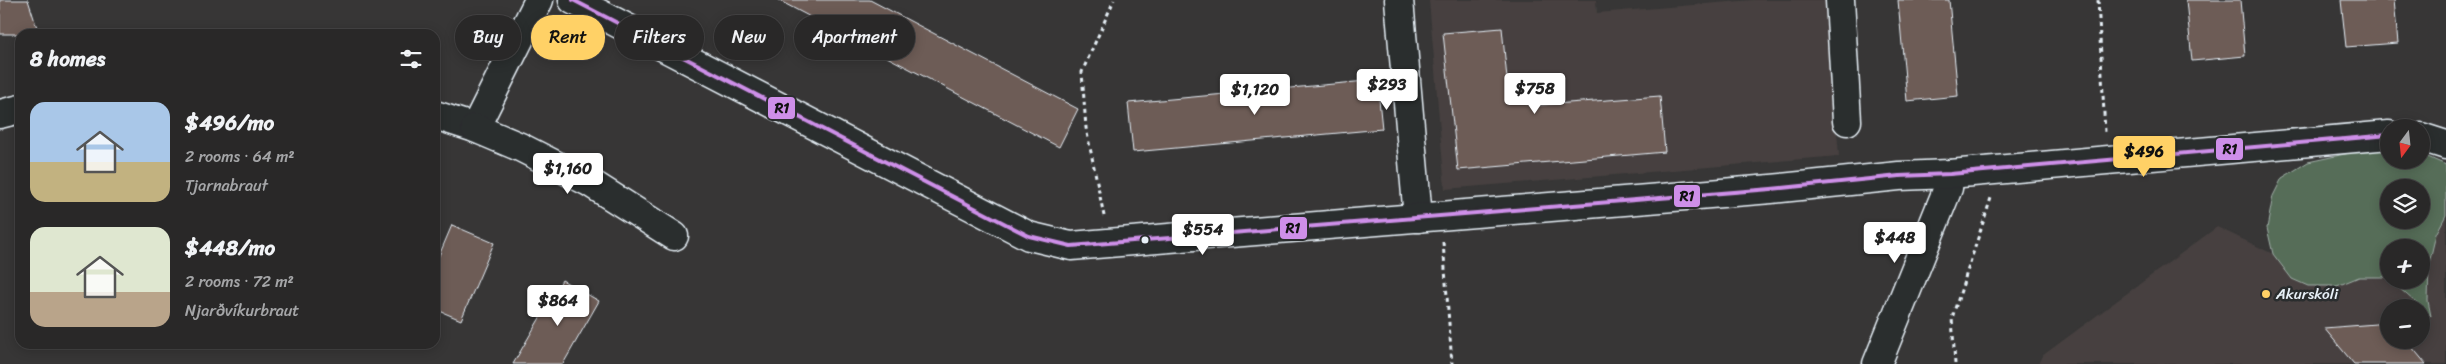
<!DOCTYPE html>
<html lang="en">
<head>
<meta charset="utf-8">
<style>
	body { margin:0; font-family:Sriracha,sans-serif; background:#313030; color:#f1f3f6; height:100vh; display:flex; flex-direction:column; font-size:19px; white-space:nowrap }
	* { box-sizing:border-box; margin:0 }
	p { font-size:16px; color:#a5a6a8 }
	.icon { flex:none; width:28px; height:28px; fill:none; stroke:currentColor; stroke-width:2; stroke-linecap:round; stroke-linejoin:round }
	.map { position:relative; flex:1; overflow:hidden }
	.panel { position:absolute; left:15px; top:29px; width:425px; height:320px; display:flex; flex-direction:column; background:#292828; border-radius:15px; box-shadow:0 2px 12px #0003,0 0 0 1px #454445 }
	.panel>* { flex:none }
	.hud { position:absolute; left:455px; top:15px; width:475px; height:45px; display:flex; gap:10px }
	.needle { width:32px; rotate:195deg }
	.controls { position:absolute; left:2380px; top:119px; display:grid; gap:10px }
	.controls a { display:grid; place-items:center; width:50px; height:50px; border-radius:50%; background:#292828; box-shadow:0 2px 12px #0003,0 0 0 1px #454445; font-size:25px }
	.price { position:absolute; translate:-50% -42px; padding:0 11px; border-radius:5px; background:#fff; color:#222; font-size:16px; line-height:32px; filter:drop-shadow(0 1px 2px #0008) }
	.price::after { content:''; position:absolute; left:50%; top:30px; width:15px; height:11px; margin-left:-8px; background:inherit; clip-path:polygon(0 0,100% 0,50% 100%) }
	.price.active { background:#ffd166; color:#111 }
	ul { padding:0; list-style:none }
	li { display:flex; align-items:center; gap:15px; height:125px; padding:0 15px }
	li span { display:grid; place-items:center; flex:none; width:140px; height:100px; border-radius:15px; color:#555 }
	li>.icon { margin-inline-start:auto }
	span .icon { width:60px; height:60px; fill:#fffc; stroke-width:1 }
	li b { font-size:21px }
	h2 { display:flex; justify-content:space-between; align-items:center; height:60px; padding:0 15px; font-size:21px }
	.chip { padding:0 18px; border-radius:22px; background:#292828; box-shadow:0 2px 12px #0003,0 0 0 1px #454445; font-size:18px; line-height:45px }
	.chip.active { background:#ffd166; color:#111 }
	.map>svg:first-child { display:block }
</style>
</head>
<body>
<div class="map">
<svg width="2446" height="364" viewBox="0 0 2446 364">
	<rect width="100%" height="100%" fill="#373636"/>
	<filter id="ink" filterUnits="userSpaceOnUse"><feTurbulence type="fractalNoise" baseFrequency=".02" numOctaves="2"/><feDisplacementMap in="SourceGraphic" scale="10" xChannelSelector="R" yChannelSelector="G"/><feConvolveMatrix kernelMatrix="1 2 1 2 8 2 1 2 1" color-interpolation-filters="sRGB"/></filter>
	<g filter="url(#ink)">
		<g fill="#474140" fill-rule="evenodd">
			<polygon points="1429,0 1596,0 1597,13 1753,0 1826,0 1839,156 1445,189"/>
			<path d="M2446,215V364H2038L2042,356L2217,227L2273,254L2292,279L2337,286L2359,277H2387L2431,315L2428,301L2429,264L2436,234ZM2389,308H2421V340H2389Z"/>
		</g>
		<path fill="#576d59" stroke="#a0afa8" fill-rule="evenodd" d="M2368,149H2389V160H2421V154L2446,165V215L2436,234L2429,264L2428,301L2431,316L2390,280H2421V248H2389V279L2386,277H2359L2337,286H2308L2292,279L2273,254L2267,228L2273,196L2282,178L2308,162ZM2389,188H2421V220H2389Z"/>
		<g fill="#6d5b57" stroke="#e8f1f8">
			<polygon points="0,0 28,0 39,34 0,34"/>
			<polygon points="778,0 870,0 1078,109 1059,147"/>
			<polygon points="1898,0 1949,0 1958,96 1907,101"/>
			<polygon points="2186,0 2240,0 2245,56 2192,61"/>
			<polygon points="2341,0 2394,0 2398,43 2346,47"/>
			<polygon points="1502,28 1508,89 1529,106 1660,96 1665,152 1458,170 1443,33"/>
			<polygon points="1377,80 1382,129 1133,152 1128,103"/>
			<polygon points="452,225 494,243 461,320 435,309 435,265"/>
			<polygon points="562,280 599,301 563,364 513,364"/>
			<polygon points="2389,323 2389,340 2406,340 2426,364 2354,364 2324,328"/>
		</g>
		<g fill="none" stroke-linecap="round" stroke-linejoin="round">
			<defs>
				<g id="street">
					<polyline points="1399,0 1418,218"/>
					<polyline points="1840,0 1847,121"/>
					<polyline points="0,114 20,109"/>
					<polyline points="435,115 475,128 539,0"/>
					<polyline points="475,128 520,147 589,182 674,236"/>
					<polyline points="1877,364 1948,188 1950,174"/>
				</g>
				<g id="secondary">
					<polyline points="573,0 1029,236 1071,246 1771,189 1899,176 1950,174 2389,135"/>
					<polyline points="2421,137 2446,145"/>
				</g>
			</defs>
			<use href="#street" stroke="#e8f1f8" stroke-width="31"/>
			<use href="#secondary" stroke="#e8f1f8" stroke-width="31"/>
			<g stroke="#e8f1f8" stroke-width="3" stroke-dasharray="4 4" stroke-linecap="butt">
				<polyline points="2098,0 2105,132"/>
				<polyline points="1104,216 1086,128 1082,72 1114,0"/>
				<polyline points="1443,242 1452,364"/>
				<polyline points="1955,364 1952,318 1991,198"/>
			</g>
			<use href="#street" stroke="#2a2d2e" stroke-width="28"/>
			<use href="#secondary" stroke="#2a2d2e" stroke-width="28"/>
			<defs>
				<polyline id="bus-1" points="573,0 1029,236 1071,246 1771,189 1899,176 1950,174 2389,135"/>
			</defs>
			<use href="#bus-1" stroke="#2a2d2e" stroke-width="8"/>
			<use href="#bus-1" stroke="#ce8fe9" stroke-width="4"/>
		</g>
	</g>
	<circle fill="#e8f1f8" stroke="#2a2d2e" stroke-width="2" cx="1145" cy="240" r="4.5"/>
	<circle fill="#ffd166" stroke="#2a2d2e" stroke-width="2" cx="2266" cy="294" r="5"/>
	<g text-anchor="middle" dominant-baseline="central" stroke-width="5" stroke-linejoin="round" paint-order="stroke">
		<g font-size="15" fill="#e8f1f8" stroke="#2a2d2e" text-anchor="start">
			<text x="2276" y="294">Akurskóli</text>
		</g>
	</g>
	<g stroke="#2a2d2e" stroke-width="2">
		<rect x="767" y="96" width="29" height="24" rx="5" fill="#ce8fe9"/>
		<rect x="2215" y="137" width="29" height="24" rx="5" fill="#ce8fe9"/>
		<rect x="1673" y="184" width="28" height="24" rx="5" fill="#ce8fe9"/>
		<rect x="1279" y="216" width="29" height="24" rx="5" fill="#ce8fe9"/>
	</g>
	<g font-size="14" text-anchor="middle" font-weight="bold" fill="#111">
		<text x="782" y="113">R1</text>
		<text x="2230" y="154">R1</text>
		<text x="1687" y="201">R1</text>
		<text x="1293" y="233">R1</text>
	</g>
</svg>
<div class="controls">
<a><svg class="needle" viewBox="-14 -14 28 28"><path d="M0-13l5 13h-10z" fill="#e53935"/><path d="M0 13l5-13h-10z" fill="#a5a6a8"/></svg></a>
<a><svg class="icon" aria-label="layers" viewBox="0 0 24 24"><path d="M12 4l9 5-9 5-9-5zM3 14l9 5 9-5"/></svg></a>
<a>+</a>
<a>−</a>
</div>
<b class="price" style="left:1387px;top:111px">$293</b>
<b class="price" style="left:1535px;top:115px">$758</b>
<b class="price" style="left:1255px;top:116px">$1,120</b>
<b class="price active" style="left:2144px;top:178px">$496</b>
<b class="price" style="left:568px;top:195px">$1,160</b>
<b class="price" style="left:1203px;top:256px">$554</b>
<b class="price" style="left:1895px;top:264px">$448</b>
<b class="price" style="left:558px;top:327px">$864</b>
<div class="hud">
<a class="chip">Buy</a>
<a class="chip active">Rent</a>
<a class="chip">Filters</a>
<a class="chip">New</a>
<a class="chip">Apartment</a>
</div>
<section class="panel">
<h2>8 homes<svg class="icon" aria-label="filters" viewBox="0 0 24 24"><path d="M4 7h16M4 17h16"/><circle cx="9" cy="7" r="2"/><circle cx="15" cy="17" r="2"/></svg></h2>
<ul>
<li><span style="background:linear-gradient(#a9c7e8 60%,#c2b280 0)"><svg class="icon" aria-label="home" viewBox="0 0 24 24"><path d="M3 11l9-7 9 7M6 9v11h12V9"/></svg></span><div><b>$496/mo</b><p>2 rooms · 64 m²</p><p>Tjarnabraut</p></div></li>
<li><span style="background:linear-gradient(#dfe7d0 65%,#b9a48a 0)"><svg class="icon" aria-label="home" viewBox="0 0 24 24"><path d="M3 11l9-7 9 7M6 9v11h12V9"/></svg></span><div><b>$448/mo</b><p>2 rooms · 72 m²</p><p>Njarðvíkurbraut</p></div></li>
</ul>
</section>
</div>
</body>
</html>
